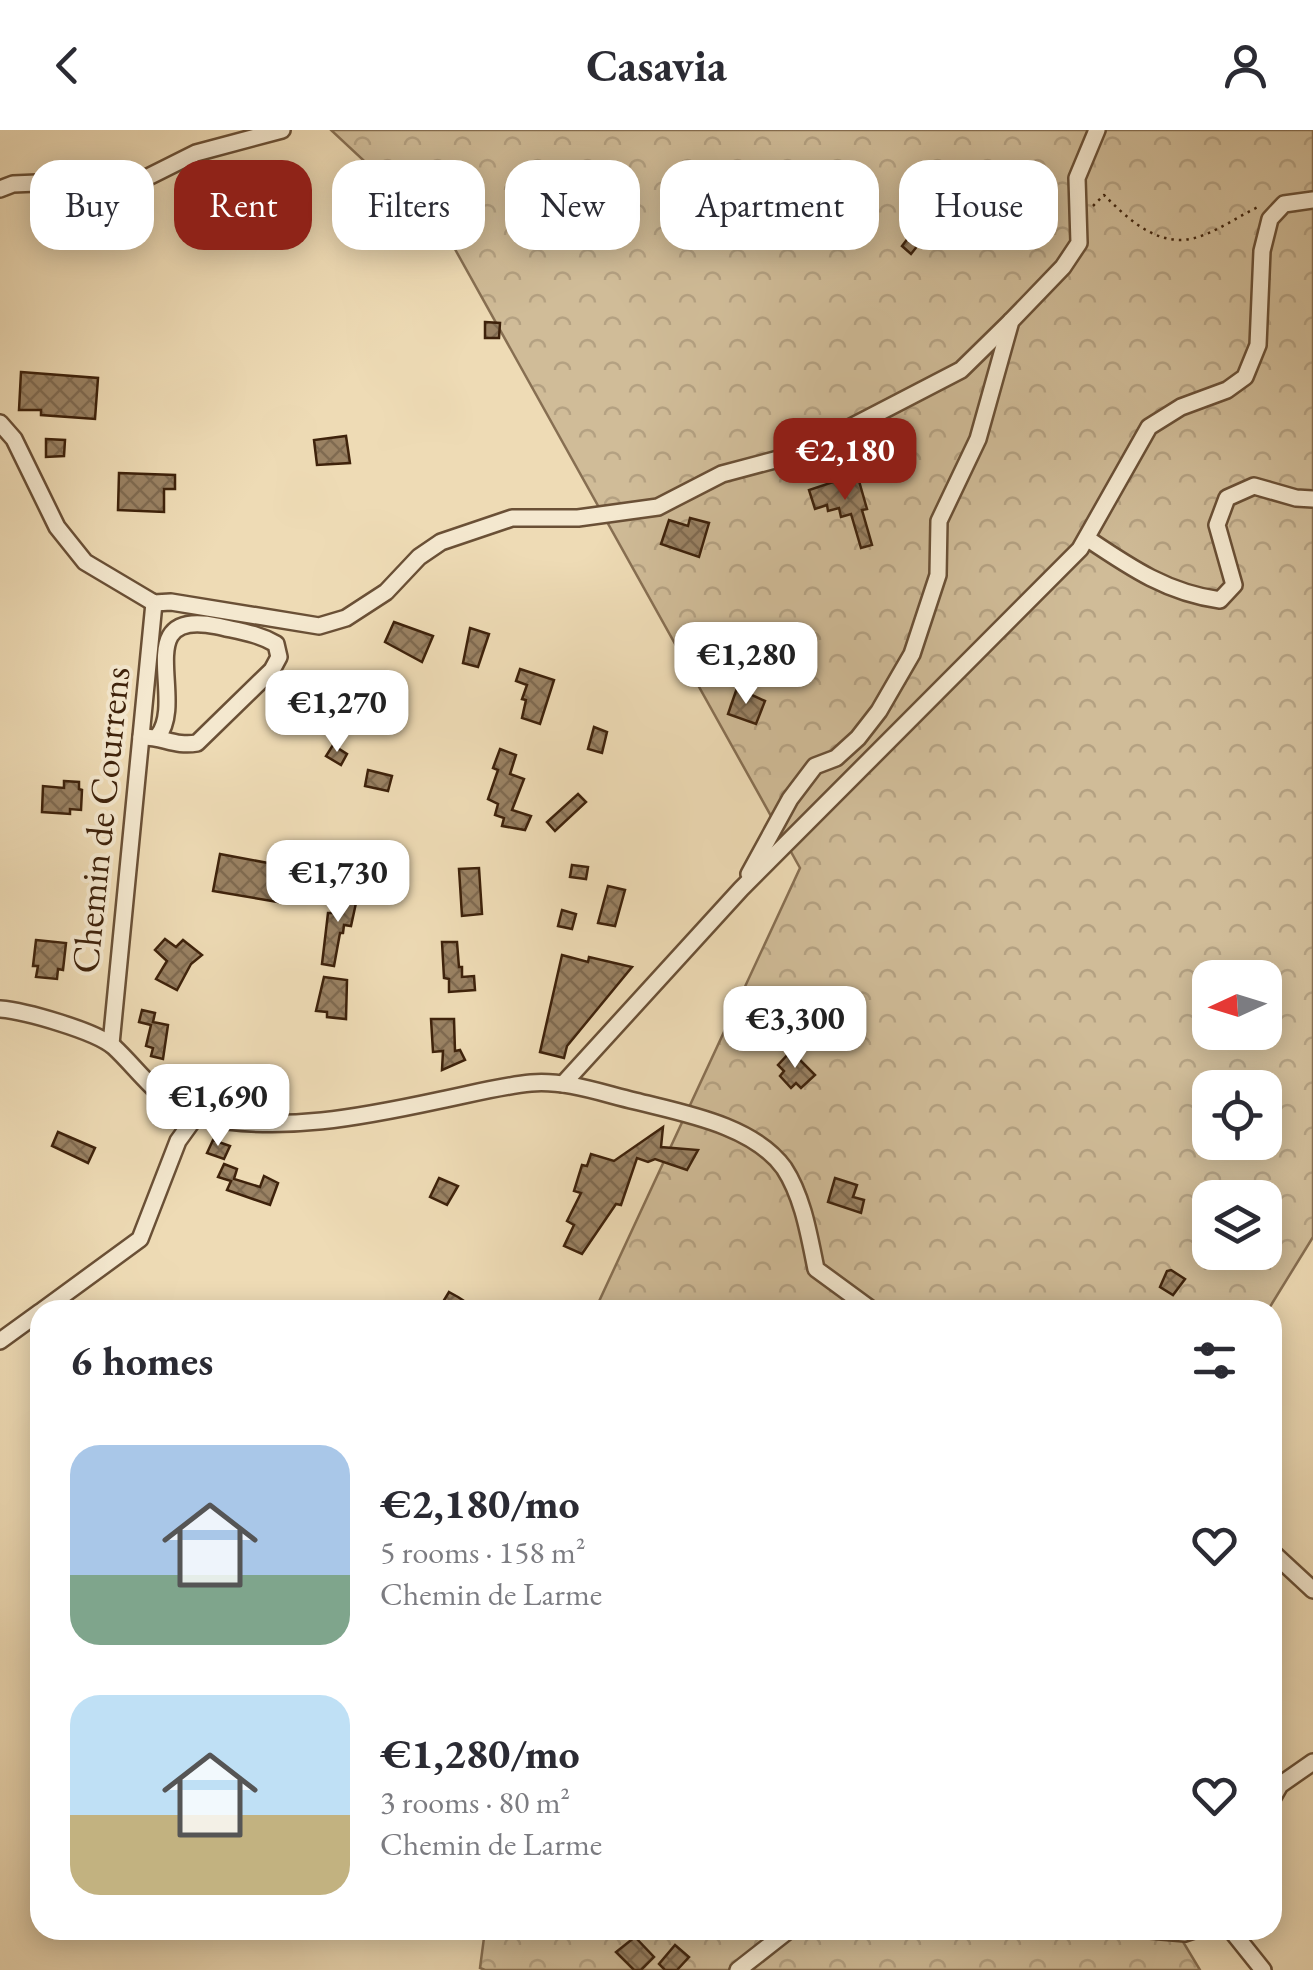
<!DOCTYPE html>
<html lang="en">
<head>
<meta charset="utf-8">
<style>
	body { margin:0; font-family:"EB Garamond",serif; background:#f7f7f7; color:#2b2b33; height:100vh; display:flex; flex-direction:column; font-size:38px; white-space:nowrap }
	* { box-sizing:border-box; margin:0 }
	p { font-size:32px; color:#7c7c81 }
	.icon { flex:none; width:55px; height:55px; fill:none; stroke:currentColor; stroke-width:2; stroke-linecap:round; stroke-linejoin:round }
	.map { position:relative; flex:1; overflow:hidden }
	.side { position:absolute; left:30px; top:1170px; width:1252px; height:640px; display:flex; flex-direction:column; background:#fff; border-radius:30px; box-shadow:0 5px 25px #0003 }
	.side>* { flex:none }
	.top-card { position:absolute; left:30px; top:30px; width:1255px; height:90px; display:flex; gap:20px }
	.needle { width:65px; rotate:266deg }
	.tools { position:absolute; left:1192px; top:830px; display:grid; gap:20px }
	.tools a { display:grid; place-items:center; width:90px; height:90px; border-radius:20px; background:#fff; box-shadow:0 5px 25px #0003; font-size:50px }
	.price { position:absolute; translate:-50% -85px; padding:0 22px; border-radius:20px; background:#fff; color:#222; font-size:32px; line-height:65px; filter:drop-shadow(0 2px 5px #0008) }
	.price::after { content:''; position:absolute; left:50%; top:60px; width:30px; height:22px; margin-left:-15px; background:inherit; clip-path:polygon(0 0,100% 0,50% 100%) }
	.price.current { background:#8f2418; color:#fff }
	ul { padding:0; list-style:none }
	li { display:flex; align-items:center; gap:30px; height:250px; padding:0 40px }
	li span { display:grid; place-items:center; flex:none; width:280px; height:200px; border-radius:30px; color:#555 }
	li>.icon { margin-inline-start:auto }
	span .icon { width:120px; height:120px; fill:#fffc; stroke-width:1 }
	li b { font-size:42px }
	h2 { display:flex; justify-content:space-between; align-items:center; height:120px; padding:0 40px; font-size:42px }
	.tag { padding:0 35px; border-radius:30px; background:#fff; box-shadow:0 5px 25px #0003; font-size:35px; line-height:90px }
	.tag.current { background:#8f2418; color:#fff }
	header { display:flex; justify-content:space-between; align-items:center; height:130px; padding:0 40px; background:#fff; font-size:45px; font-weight:700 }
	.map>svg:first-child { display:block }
</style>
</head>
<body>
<header><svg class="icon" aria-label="back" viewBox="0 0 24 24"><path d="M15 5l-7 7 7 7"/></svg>Casavia<svg class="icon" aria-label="person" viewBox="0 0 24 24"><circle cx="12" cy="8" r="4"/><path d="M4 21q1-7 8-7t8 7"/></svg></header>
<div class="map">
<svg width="1313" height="1840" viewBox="0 0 1313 1840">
	<defs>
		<pattern id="forest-crowns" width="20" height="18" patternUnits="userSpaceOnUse" patternTransform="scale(2.5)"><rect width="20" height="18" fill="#d0bc98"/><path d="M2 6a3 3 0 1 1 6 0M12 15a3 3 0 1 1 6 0" fill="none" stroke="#b4a182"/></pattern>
		<pattern id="building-cross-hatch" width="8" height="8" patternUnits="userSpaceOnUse" patternTransform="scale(2.5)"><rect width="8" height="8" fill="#9a8263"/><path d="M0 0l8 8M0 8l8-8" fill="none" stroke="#7f6a50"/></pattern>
	</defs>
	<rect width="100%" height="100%" fill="#eedbb5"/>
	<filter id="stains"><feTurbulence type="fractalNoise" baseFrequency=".002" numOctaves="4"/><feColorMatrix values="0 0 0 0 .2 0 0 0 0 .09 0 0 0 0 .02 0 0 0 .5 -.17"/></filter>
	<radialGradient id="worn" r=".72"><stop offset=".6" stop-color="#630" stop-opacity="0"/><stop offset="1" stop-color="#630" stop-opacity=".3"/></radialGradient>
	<g fill="url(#forest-crowns)" stroke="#876f52" stroke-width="2.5" fill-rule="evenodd">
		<path d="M331,0H1313V1107L1268,1180H595L800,738L451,112ZM1210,848H1265V902H1210ZM1210,958H1265V1012H1210ZM1210,1068H1265V1122H1210Z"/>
		<polygon points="485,1800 1176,1800 1200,1840 485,1840 480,1838"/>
	</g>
	<g fill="url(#building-cross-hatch)" stroke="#3e220b" stroke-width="2.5">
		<polygon points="912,103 922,110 911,124 902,116"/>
		<polygon points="485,192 500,193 499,208 485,208"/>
		<polygon points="21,242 98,248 95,289 41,285 41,280 19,280"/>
		<polygon points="346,306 350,333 317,335 314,310"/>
		<polygon points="46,309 65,310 64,326 46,327"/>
		<polygon points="893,323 897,337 864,347 860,333"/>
		<polygon points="119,343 175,345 175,359 164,359 164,382 118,380"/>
		<polygon points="857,344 867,379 862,380 872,415 861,418 851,384 841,387 839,378 828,381 827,375 815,379 809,360"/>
		<polygon points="690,388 709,393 699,427 661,414 669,390 688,396"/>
		<polygon points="394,492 433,506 422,532 385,512"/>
		<polygon points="470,498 489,504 478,537 463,533"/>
		<polygon points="520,539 554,550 540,594 522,588 526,570 522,569 527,555 516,551"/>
		<polygon points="737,558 765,571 756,594 728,584"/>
		<polygon points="594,597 607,602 602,623 588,619"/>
		<polygon points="333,615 347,624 341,635 326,626"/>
		<polygon points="500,619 516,625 510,644 524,649 512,680 531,686 525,700 502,696 504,688 495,685 498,674 488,669 498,640 493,638"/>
		<polygon points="368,640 392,646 388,661 365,656"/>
		<polygon points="64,651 79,652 79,659 82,660 81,680 70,679 70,684 42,682 43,656 64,658"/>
		<polygon points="578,664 586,672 555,701 547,692"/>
		<polygon points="220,724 284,736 278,772 213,761"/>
		<polygon points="572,735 588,737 586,749 570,747"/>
		<polygon points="479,738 482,784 462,786 459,739"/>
		<polygon points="608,756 625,760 615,796 598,793"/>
		<polygon points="338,761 355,764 356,773 351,796 344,795 343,803 340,803 334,836 322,834 328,783 334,783"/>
		<polygon points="562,780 576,784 572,799 558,796"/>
		<polygon points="165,809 176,817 183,810 202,825 191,834 177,860 156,849 167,831 155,820"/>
		<polygon points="36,810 66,813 63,840 58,839 57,849 36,847 38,836 33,836"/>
		<polygon points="442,812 457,812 459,837 462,837 462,847 474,846 475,860 449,862 449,849 444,848"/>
		<polygon points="562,825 588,832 589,827 632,837 567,916 564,928 540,922"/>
		<polygon points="324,847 347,850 346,889 327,887 327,882 316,881"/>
		<polygon points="142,880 155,883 153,892 168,895 163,929 151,926 153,918 146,916 151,895 139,892"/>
		<polygon points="431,889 454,889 455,921 460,920 465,930 442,940 443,921 433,922"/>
		<polygon points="791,921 815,945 801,958 796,953 791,958 780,946 784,941 778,935"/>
		<polygon points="663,997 661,1017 698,1020 687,1040 655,1029 648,1032 637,1028 621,1075 616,1074 582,1124 564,1116 574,1095 567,1091 581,1063 574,1061 582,1035 587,1036 591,1024 614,1031"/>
		<polygon points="58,1002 95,1018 88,1033 52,1016"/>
		<polygon points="213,1010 230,1016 224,1029 207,1023"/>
		<polygon points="224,1034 237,1039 234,1049 260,1057 264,1046 278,1053 270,1075 227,1060 231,1051 218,1047"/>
		<polygon points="439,1048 458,1056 447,1075 430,1067"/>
		<polygon points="835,1048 857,1055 853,1067 864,1070 861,1083 828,1072"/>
		<polygon points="1171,1140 1185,1149 1173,1165 1160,1157 1167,1141"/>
		<polygon points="449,1162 458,1167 478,1180 438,1180"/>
		<polygon points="635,1807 654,1827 641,1840 634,1840 616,1822"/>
		<polygon points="675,1815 689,1827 677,1840 665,1840 659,1834"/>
	</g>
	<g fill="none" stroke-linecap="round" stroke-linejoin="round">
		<defs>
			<g id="minor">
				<polyline points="0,59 13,54 37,53 53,62 100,60 122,51 144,49 196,23 282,0"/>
				<polyline points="0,293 14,309 57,397 85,432 154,473 171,472 319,496 346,488 386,462 419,427 441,412 512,388 578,388 658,377 722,344 801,323 961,240 1011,191"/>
				<path d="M1088,409C1131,438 1168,463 1220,470L1234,455L1217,395L1227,368L1254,356L1296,368L1313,369"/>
				<path d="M141,607C162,606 175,617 197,613L272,540L279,527L276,514C257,503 238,501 217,496C129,478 187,569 158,606"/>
				<polyline points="749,744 790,669 815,636 836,628 858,608 879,581 912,524 938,445 939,391 978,309 1011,191 1063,137 1079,113 1077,48 1097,0"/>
				<path d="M0,879C25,881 96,901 114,917C140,941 164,979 201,987C282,1003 362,987 441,970C471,964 501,956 531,953C566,950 601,963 635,971C682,983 753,995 784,1038C803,1067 809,1105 816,1139L872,1180"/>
				<polyline points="111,914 154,473"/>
				<polyline points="563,954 741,759 1080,419 1149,297 1181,277 1227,260 1245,247 1258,215 1262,121 1270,89 1284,74 1313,70"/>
				<polyline points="43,1180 140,1109 178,1011 196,986"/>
				<polyline points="0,1211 40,1182"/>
				<polyline points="1272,1422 1313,1460"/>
				<polyline points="1272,1669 1280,1655 1313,1632"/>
				<polyline points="1150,1800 1185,1803 1194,1800"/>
				<polyline points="1231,1800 1263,1840"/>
				<polyline points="738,1840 789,1800"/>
			</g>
		</defs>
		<use href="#minor" stroke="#6a5036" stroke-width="20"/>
		<path stroke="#3e220b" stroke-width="2.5" stroke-dasharray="2.5 5" stroke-linecap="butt" d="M1093,76L1104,65C1129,90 1161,121 1201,106C1221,99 1239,86 1258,77"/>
		<use href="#minor" stroke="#f4e8cf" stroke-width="15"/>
	</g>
	<g text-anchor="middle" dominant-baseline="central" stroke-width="8" stroke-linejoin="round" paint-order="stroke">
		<g font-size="38" fill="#3e220b" stroke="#f4e8cf">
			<text transform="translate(100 690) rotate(-84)">Chemin de Courrens</text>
		</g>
	</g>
	<rect width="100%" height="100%" filter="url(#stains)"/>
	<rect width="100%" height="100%" fill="url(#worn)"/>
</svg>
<div class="tools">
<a><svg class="needle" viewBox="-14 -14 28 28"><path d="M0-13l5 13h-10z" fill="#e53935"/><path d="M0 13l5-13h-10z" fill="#7c7c81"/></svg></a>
<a><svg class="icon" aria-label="locate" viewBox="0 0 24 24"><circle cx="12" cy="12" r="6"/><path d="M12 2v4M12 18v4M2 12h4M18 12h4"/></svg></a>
<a><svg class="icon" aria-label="layers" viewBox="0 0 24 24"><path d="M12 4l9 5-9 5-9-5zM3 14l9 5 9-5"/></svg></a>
</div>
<b class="price current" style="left:845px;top:373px">€2,180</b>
<b class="price" style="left:746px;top:577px">€1,280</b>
<b class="price" style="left:337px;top:625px">€1,270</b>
<b class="price" style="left:338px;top:795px">€1,730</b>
<b class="price" style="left:795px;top:941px">€3,300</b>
<b class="price" style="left:218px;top:1019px">€1,690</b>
<div class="top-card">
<a class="tag">Buy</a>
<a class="tag current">Rent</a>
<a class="tag">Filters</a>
<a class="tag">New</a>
<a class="tag">Apartment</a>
<a class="tag">House</a>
</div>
<section class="side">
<h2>6 homes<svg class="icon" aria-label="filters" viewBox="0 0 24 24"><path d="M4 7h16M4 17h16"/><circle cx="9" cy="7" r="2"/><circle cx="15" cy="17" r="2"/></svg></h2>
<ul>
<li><span style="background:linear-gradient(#a9c7e8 65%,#7fa58c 0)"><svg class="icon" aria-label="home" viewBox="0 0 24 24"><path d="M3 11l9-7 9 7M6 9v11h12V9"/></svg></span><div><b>€2,180/mo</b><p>5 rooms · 158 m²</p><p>Chemin de Larme</p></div><svg class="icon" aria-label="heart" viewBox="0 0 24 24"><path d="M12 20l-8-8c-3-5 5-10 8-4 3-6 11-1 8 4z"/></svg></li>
<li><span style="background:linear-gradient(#bfe0f5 60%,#c2b280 0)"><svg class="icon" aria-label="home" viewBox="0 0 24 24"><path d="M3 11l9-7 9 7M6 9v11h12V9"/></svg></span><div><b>€1,280/mo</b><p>3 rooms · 80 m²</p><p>Chemin de Larme</p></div><svg class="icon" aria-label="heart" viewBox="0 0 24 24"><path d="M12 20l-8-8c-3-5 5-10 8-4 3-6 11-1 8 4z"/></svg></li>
</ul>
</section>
</div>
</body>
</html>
